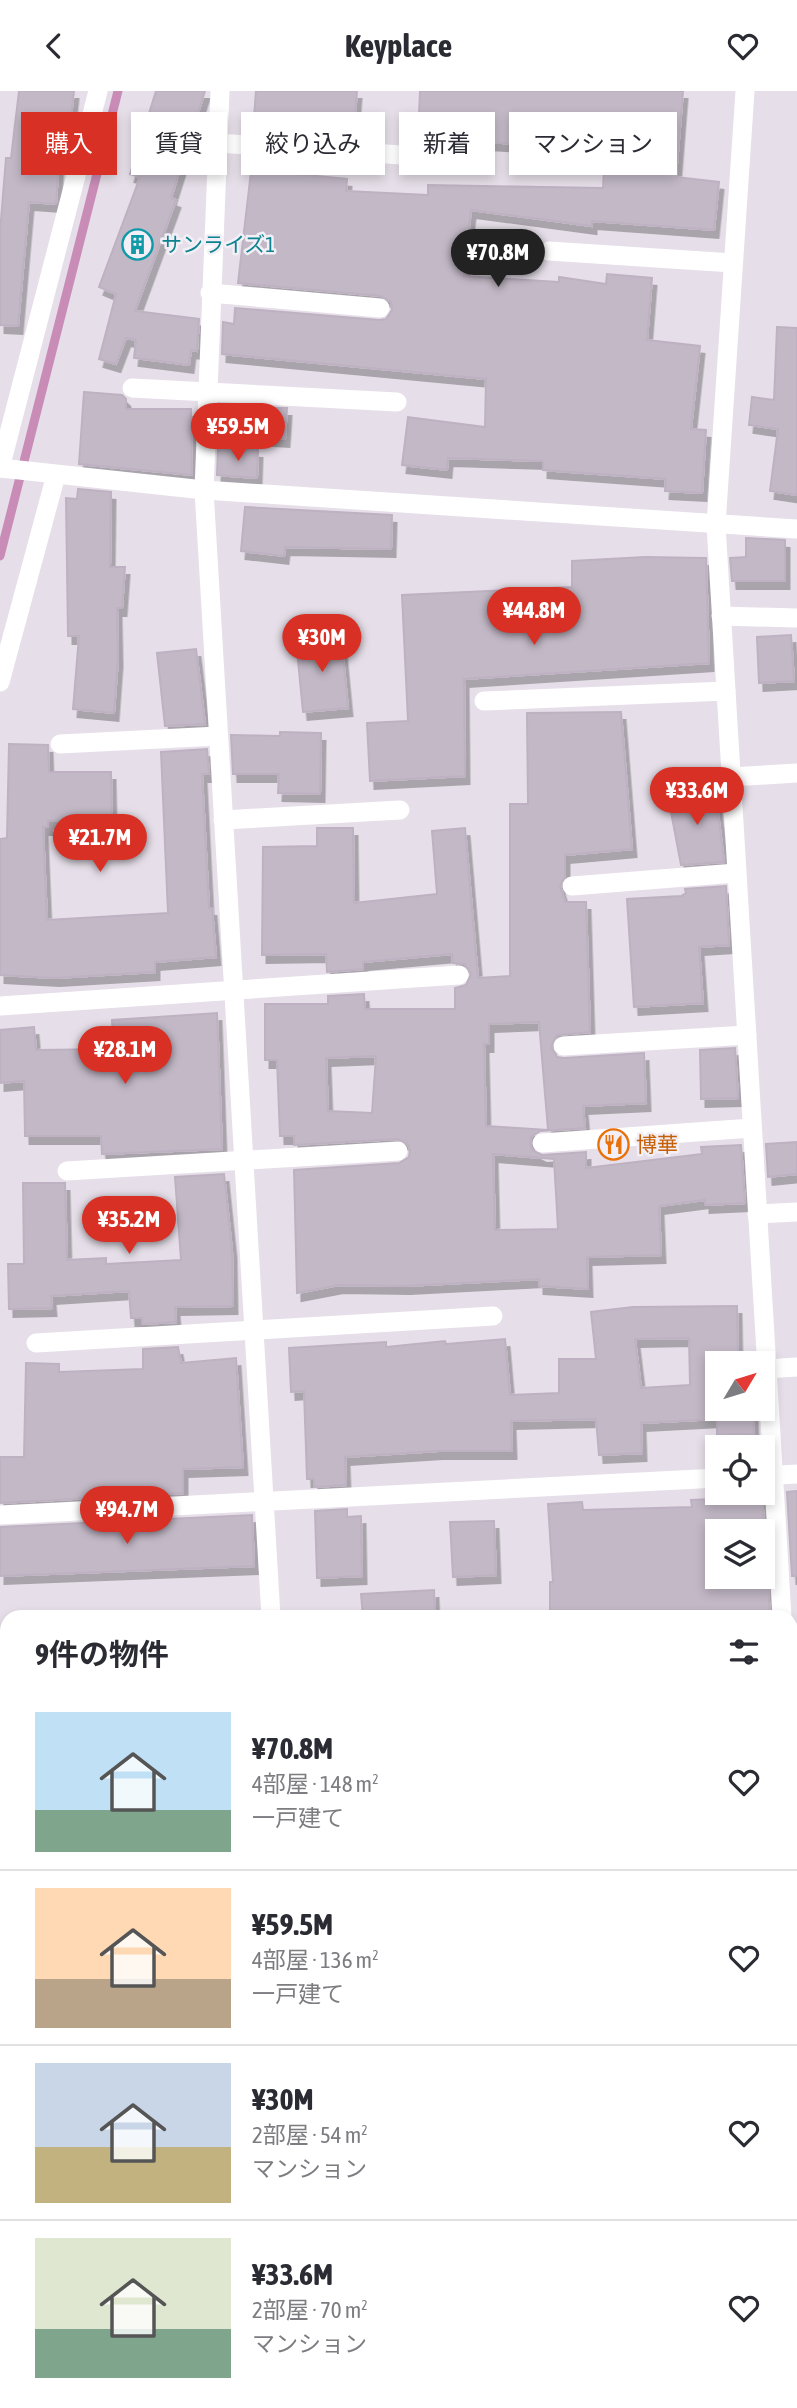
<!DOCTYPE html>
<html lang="ja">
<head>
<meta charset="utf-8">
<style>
	body { margin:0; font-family:"Asap Condensed","Noto Sans JP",sans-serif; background:#f2f2f3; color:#2b2b33; height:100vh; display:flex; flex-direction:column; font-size:26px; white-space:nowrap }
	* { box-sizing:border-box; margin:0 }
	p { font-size:23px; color:#7c7c81 }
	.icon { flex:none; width:38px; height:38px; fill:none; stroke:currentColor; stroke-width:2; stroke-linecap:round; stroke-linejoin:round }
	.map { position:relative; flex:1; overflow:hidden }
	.sheet { position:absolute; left:0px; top:1519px; width:798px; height:798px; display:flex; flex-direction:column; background:#fff; border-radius:21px 21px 0 0; box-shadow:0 4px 10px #0003 }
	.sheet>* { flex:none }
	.banner { position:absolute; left:21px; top:21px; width:756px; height:63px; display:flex; gap:14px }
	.needle { width:46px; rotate:52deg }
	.controls { position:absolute; left:705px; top:1260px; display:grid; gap:14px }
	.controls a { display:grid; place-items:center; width:70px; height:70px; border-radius:0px; background:#fff; box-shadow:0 4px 10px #0003; font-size:35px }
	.price { position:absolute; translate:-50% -60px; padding:0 16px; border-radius:24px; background:#d93025; color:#fff; font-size:23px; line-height:46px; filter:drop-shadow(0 2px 4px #0008) }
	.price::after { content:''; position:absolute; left:50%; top:42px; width:21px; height:16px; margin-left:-10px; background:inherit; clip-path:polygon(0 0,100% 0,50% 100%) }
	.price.current { background:#222; color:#fff }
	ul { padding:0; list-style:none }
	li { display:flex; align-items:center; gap:21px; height:175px; padding:0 35px }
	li+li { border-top:2px solid #e1e1e2 }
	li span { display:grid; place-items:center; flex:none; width:196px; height:140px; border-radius:0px; color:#555 }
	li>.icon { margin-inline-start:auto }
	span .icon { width:84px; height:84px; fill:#fffc; stroke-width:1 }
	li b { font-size:30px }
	h2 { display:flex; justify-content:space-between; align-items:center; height:84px; padding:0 35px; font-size:30px }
	.pill { padding:0 24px; border-radius:0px; background:#fff; box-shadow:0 4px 10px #0003; font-size:24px; line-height:63px }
	.pill.current { background:#d93025; color:#fff }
	header { display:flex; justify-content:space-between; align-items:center; height:91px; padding:0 35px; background:#fff; font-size:32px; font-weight:700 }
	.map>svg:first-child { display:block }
</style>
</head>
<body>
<header><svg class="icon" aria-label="back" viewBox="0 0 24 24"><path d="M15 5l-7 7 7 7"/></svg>Keyplace<svg class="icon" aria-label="heart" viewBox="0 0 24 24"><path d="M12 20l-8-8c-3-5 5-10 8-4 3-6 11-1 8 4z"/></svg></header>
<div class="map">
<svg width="797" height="2317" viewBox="0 0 797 2317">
	<defs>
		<filter id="shadow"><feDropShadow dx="4.5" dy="8" stdDeviation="0" flood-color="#0004"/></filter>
	</defs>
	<rect width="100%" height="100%" fill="#e6dfe9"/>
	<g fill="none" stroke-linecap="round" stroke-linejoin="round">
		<polyline stroke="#c98cb6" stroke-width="9" points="0,465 118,0"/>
	</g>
	<g fill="#c2b8c6" stroke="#beb2c2" stroke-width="2" fill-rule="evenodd" filter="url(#shadow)">
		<polygon points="19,0 74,0 68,52 60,51 56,113 29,111 18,235 0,234 0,141 6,67 11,67"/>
		<polygon points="156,0 205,0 171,107 176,109 135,220 199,228 197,260 191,259 189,274 134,267 136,249 126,247 116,273 99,268 116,203 99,196 140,86 130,83"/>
		<polygon points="256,0 357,0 354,38 254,26"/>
		<polygon points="420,0 683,0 676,86 719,91 714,139 592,130 592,135 471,119 464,185 559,191 559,186 606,193 607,183 652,187 647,249 700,255 691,338 706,339 702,402 665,400 666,388 543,379 543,370 448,367 447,379 402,374 408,326 485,336 486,288 222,263 223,231 234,233 235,217 379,229 386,228 392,219 391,211 381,205 238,192 252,72 286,76 285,82 347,88 346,100 428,104 428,94 603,97 605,58 418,47"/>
		<polygon points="777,236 797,237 797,404 770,400 778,338 749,334 752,306 774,309"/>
		<polygon points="84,301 122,304 126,308 126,318 191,318 192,384 79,373"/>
		<polygon points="240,317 287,317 285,348 238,345"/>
		<polygon points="218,357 258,359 257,387 217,384"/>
		<polygon points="78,398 111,401 110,476 125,476 122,517 117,517 118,568 114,622 73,618 79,545 68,545 66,407 77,408"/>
		<polygon points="245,416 392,424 391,458 285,456 284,465 241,460"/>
		<polygon points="746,447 785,449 785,490 732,490 730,467 746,466"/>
		<polygon points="645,466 706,467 709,572 464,588 465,685 370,690 367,632 408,630 402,504 572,496 572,470"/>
		<polygon points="791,544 794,590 759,592 757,546"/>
		<polygon points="341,545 348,617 303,621 296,549"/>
		<polygon points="196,558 205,633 165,635 157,562"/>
		<path d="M621,621L632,758L565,764V785L560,795L565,811H586L590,941L557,944L551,956L557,966L564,967L644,962L646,1012L583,1015L585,1037L540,1040L531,1046L530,1054L532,1059L542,1064L586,1061V1077L702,1063L701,1056L741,1054L745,1112L705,1114V1109L659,1115L661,1164L587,1166L588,1198L539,1195V1188L406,1195L339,1194L297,1202L294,1079L399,1072L409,1066L410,1059L408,1053L398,1048L294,1054V1045H280L277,969H265V913H328V905L364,903L365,918H455V897L466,894L471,883L465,873L453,872L452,863L363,871V878L327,881L326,863L262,864L263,756L317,755V737H353L354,812L437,803L432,740L465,737L478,887L510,885V713H528L527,622ZM539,931L548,1039L486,1035L484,953H489V933ZM376,965L372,1022L328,1020L326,967ZM493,1063L554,1068L558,1138L495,1139Z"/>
		<polygon points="280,641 321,642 320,703 278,702 279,683 233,683 231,644 280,645"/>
		<polygon points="9,653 48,654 49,681 111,681 112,729 48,730 48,736 43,736 47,829 168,822 161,661 207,658 209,683 202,683 209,817 212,817 216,866 155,871 155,881 55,887 0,884 0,748 7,747"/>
		<polygon points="715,697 724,771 681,774 668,705"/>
		<polygon points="726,795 729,854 699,856 703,912 634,916 627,808 681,805 686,802 685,798"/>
		<polygon points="217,922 222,1058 102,1063 101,1045 25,1045 24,990 0,992 0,939 34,936 36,959 114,958 112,929"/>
		<polygon points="735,957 738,1007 701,1008 700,959"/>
		<polygon points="797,1051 797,1083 768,1086 766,1053"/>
		<polygon points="224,1083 232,1159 233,1215 175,1216 176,1231 142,1233 142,1227 131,1227 129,1200 51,1205 52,1217 9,1218 8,1173 24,1173 23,1092 65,1092 67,1169 106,1167 106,1173 181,1169 175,1086"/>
		<path d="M737,1215L738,1272H718V1318H753L754,1343L717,1344V1328L641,1332L642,1362L599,1364L596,1328L511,1330L512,1360H438L345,1366L346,1394L314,1396V1388H307L304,1300L291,1301L289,1257L386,1251V1256L445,1250L446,1253L505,1248L510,1304L559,1302V1268H596L591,1221L633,1216ZM689,1247L690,1294L641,1297L635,1248Z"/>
		<polygon points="178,1256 181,1272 236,1267 243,1376 183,1378 183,1402 0,1412 0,1366 24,1366 26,1272 59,1273 59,1281 143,1278 143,1258"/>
		<polygon points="797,1400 797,1485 792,1485 787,1401"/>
		<path d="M762,1402L770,1525L550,1526V1491H553L548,1413L582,1411L583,1419L692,1416L691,1409L742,1407V1404ZM718,1440H763V1486H718Z"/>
		<polygon points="347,1418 347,1426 361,1425 362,1485 317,1487 315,1420"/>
		<polygon points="252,1424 254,1475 0,1485 0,1436"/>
		<polygon points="494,1430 496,1484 453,1486 450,1431"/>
		<polygon points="434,1499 435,1526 363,1526 361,1503"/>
	</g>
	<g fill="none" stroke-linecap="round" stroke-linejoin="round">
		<g stroke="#fff" stroke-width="19">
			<polyline points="220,0 204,399 271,1526"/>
			<polyline points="745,0 716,434 782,1526"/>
			<polyline points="216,52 464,68"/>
			<polyline points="549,160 733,172"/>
			<polyline points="210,202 380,217"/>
			<polyline points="132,297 397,311"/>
			<polyline points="0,377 204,399 797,438"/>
			<polyline points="0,377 98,0"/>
			<polyline points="721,525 797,527"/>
			<polyline points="0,591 56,384"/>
			<polyline points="484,610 726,600"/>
			<polyline points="60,653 218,645"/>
			<polyline points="731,686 797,682"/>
			<polyline points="223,729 400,719"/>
			<polyline points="572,795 736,782"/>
			<polyline points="0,915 459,884"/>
			<polyline points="563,955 747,944"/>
			<polyline points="542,1052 752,1037"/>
			<polyline points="67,1080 398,1060"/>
			<polyline points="757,1123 797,1121"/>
			<polyline points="36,1252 493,1225"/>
			<polyline points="766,1278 797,1276"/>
			<polyline points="763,1385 797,1383"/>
			<polyline points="0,1424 718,1387"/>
			<polyline points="791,1548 797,1548"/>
			<polyline points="791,1635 797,1635"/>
			<polyline points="791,1653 797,1740"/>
			<polyline points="791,1888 797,1888"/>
			<polyline points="0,2037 7,2037"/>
			<polyline points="791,2169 797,2169"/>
			<polyline points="791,2280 797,2280"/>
			<polyline points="323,2310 324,2317"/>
		</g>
	</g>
	<defs>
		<symbol id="building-ring" viewBox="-11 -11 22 22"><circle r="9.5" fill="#f3eff6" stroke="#0f9aa8" stroke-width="1.5"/><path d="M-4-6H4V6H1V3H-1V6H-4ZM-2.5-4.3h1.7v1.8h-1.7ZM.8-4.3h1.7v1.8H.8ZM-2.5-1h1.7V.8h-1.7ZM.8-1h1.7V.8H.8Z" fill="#0f9aa8"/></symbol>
		<symbol id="restaurant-ring" viewBox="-11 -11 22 22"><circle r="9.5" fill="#f3eff6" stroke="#e8710a" stroke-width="1.5"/><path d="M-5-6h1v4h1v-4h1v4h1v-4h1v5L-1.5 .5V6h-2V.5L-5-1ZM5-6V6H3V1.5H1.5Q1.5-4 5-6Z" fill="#e8710a"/></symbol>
	</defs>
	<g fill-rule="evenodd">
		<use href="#building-ring" x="120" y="136" width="35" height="35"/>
		<use href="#restaurant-ring" x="596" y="1036" width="35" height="35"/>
	</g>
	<g text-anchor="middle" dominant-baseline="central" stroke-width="5" stroke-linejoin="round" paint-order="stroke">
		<g font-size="21" fill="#0d838f" stroke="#f3eff6" text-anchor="start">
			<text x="161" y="153">サンライズ1</text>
		</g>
		<g font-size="21" fill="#c56008" stroke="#f3eff6" text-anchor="start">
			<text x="636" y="1053">博華</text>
		</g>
	</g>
</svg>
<div class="controls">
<a><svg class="needle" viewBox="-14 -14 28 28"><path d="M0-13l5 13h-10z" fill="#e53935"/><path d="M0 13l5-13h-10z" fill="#7c7c81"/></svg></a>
<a><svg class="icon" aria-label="locate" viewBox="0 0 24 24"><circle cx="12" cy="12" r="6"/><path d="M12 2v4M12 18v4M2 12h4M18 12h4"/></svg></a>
<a><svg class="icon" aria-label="layers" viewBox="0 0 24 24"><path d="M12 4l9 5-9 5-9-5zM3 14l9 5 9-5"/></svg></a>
</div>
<b class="price current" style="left:498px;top:198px">¥70.8M</b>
<b class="price" style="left:238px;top:372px">¥59.5M</b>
<b class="price" style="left:534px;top:556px">¥44.8M</b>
<b class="price" style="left:322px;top:583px">¥30M</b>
<b class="price" style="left:697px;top:736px">¥33.6M</b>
<b class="price" style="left:100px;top:783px">¥21.7M</b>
<b class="price" style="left:125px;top:995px">¥28.1M</b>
<b class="price" style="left:129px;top:1165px">¥35.2M</b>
<b class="price" style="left:127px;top:1455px">¥94.7M</b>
<div class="banner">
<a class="pill current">購入</a>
<a class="pill">賃貸</a>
<a class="pill">絞り込み</a>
<a class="pill">新着</a>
<a class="pill">マンション</a>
</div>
<section class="sheet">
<h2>9件の物件<svg class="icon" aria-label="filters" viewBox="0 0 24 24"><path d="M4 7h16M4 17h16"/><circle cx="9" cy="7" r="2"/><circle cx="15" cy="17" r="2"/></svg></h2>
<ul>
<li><span style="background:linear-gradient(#bfe0f5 70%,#7fa58c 0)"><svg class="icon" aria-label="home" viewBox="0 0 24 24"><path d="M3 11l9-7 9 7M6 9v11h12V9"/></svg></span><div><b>¥70.8M</b><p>4部屋 · 148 m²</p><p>一戸建て</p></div><svg class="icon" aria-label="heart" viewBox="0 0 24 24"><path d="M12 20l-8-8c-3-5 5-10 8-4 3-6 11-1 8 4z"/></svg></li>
<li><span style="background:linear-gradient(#ffd9b3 65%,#b9a48a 0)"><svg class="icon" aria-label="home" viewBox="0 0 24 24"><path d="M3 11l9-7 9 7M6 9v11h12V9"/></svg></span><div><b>¥59.5M</b><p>4部屋 · 136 m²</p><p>一戸建て</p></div><svg class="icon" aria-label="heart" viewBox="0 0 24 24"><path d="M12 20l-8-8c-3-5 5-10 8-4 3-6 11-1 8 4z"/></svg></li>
<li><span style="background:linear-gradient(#c9d6e8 60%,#c2b280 0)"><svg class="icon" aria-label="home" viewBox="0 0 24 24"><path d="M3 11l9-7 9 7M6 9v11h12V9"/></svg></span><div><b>¥30M</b><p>2部屋 · 54 m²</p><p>マンション</p></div><svg class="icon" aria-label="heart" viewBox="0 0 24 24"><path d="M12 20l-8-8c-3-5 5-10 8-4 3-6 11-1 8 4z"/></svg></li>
<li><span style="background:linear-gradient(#dfe7d0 65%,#7fa58c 0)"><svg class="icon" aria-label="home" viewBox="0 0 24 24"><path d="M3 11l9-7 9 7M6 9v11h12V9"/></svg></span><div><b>¥33.6M</b><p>2部屋 · 70 m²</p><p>マンション</p></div><svg class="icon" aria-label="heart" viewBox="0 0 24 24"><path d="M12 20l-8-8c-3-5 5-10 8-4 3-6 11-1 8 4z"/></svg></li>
</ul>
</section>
</div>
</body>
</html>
